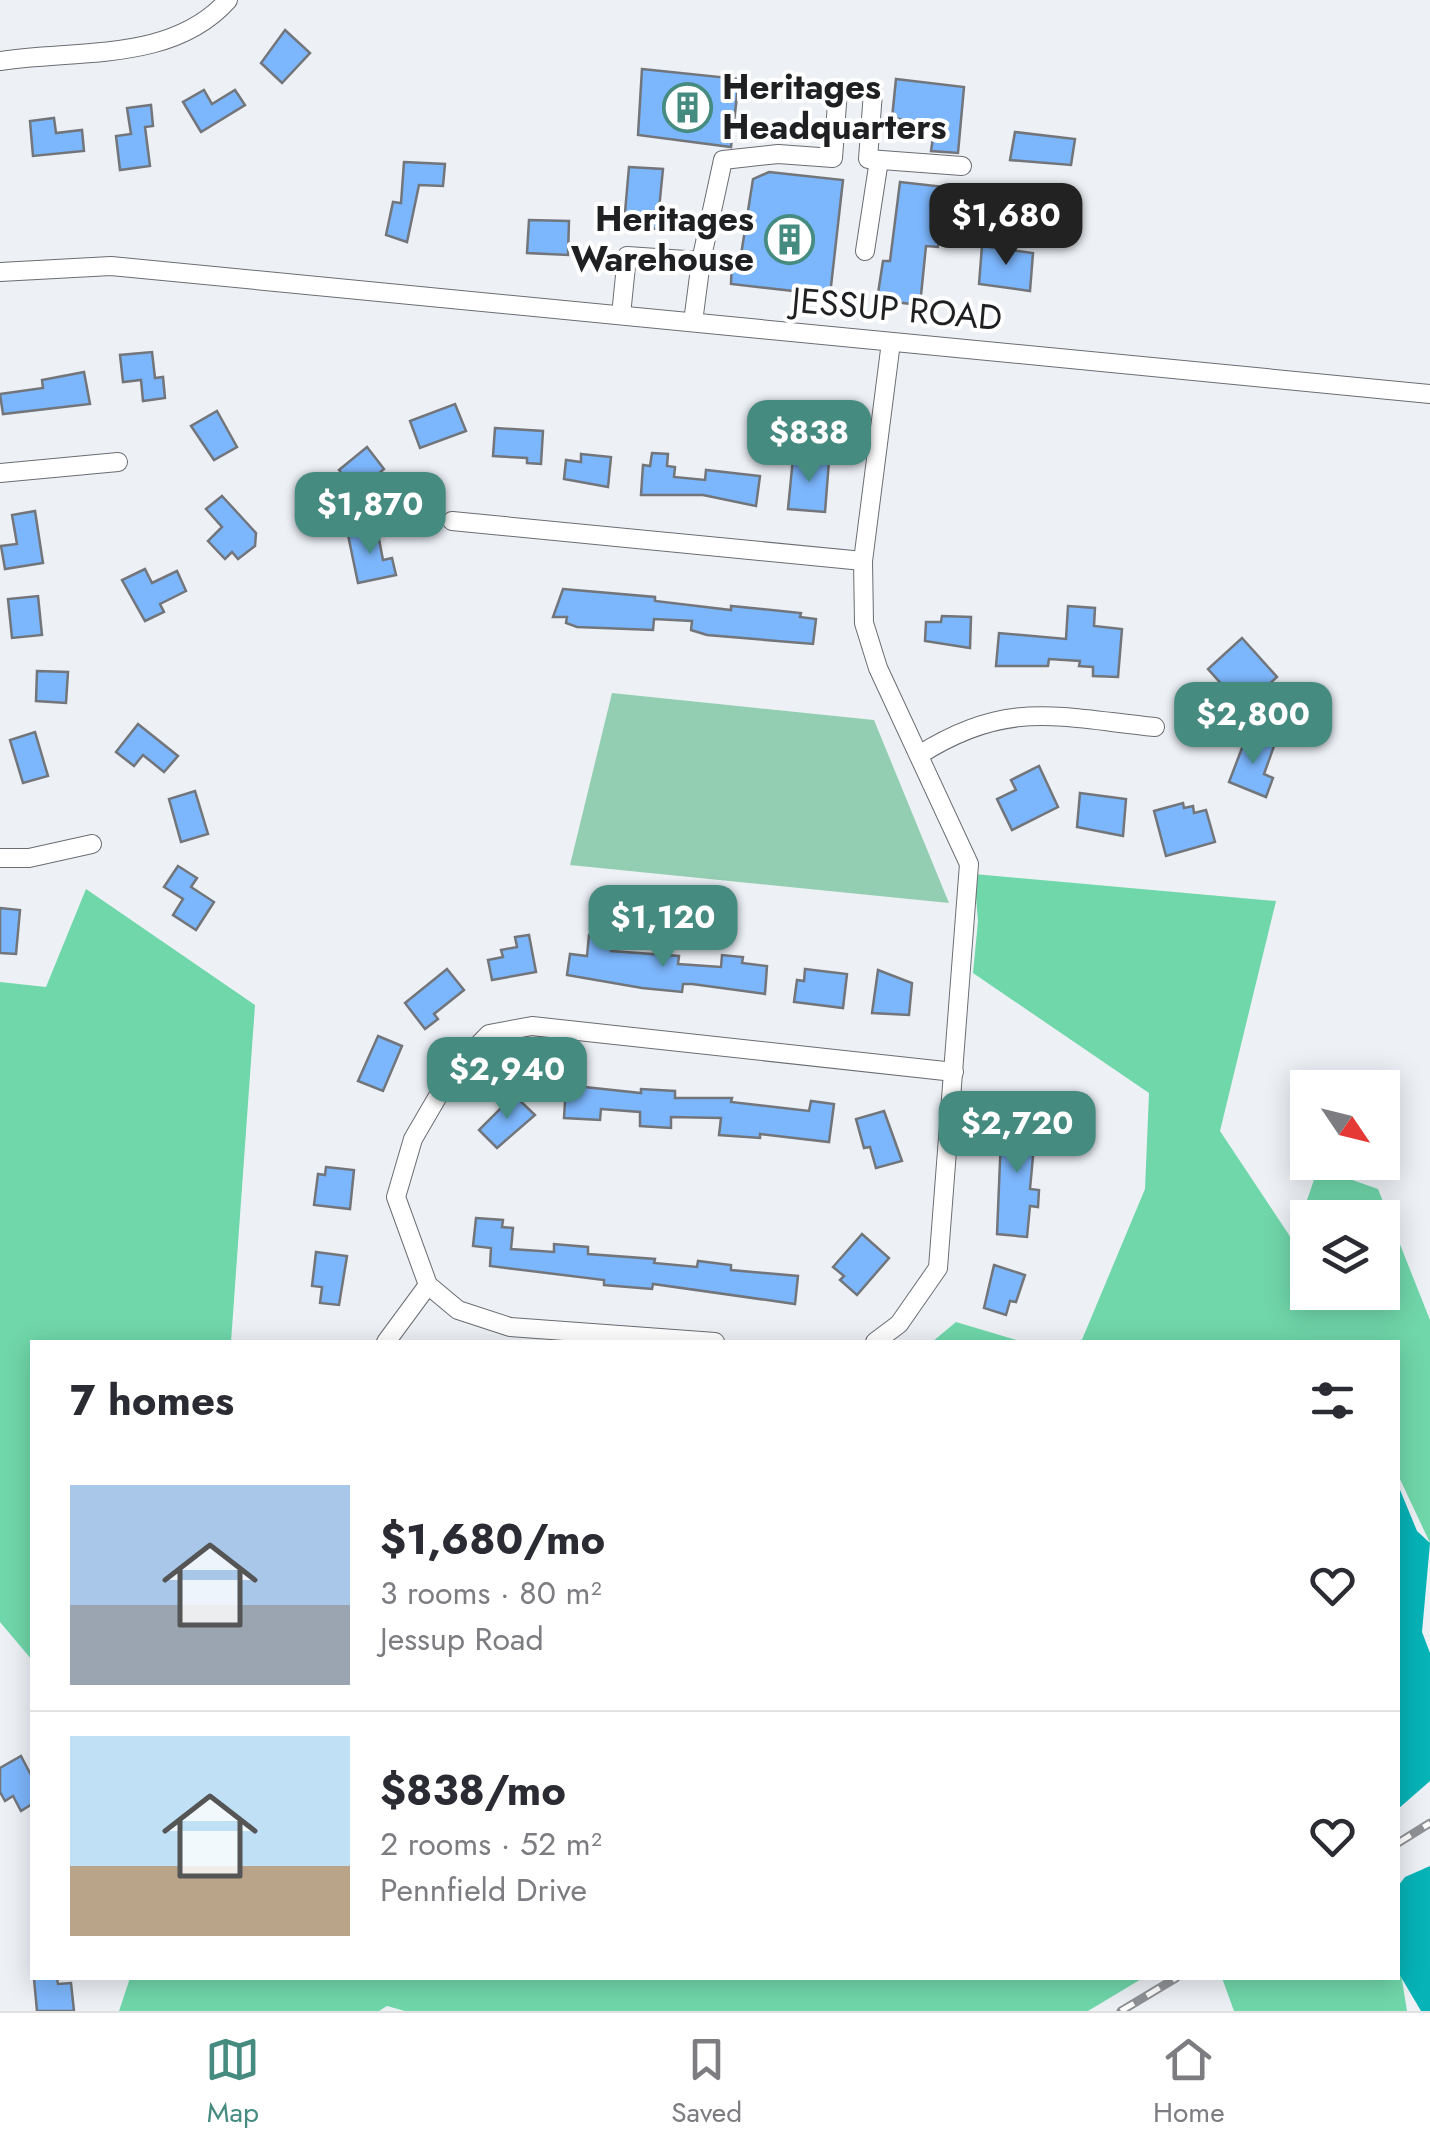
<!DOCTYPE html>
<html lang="en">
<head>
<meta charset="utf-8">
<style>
	body { margin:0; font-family:Jost,sans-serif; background:#f2f2f3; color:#2b2b33; height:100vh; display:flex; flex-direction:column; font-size:38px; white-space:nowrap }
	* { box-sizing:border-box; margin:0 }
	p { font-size:32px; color:#7c7c81 }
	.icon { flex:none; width:55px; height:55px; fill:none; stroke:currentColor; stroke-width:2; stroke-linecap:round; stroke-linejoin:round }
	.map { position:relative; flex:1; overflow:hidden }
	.side { position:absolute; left:30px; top:1340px; width:1370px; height:640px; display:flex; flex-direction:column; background:#fff; border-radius:0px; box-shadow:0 5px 25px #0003 }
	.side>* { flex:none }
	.needle { width:65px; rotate:125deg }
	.buttons { position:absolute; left:1290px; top:1070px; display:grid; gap:20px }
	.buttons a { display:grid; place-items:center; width:110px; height:110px; border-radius:0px; background:#fff; box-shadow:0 5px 25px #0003; font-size:50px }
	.price { position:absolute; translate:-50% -85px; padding:0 22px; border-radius:20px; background:#468b80; color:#fff; font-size:32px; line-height:65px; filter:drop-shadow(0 2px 5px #0008) }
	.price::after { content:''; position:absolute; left:50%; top:60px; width:30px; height:22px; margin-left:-15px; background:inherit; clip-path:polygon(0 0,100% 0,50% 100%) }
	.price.current { background:#222; color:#fff }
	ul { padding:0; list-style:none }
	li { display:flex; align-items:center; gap:30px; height:250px; padding:0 40px }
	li+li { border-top:2px solid #e1e1e2 }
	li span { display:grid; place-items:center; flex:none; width:280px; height:200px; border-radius:0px; color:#555 }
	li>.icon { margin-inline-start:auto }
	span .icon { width:120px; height:120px; fill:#fffc; stroke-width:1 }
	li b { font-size:42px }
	h2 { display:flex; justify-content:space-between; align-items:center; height:120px; padding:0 40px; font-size:42px }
	.tab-bar { display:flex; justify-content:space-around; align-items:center; height:140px; border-top:2px solid #e1e1e2; background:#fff; font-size:28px; color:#7c7c81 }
	.tab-bar a { display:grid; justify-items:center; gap:5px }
	.tab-bar .current { color:#468b80 }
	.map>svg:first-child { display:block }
</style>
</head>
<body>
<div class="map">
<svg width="1430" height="2011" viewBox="0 0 1430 2011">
	<rect width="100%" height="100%" fill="#edf1f6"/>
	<polygon fill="#94ceb2" points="612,693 874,720 949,903 570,865"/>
	<g fill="#70d7aa" fill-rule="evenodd">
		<path d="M974,874L1276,901L1220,1131L1293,1241L1318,1168L1378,1189L1430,1320V1543L1398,1475V1342H1081L1145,1189L1149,1093L973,973L978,921ZM1308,1218H1382V1292H1308Z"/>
		<polygon points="86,889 255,1005 231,1342 32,1342 32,1660 0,1622 0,982 46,987"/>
		<polygon points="956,1322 1023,1342 932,1342"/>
		<polygon points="1398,1955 1407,2011 1234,2011 1222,1978 1398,1978"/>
		<polygon points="130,1978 1143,1978 1088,2011 405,2011 387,2006 379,2011 119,2011"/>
	</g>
	<g fill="#06b3b7">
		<polygon points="1398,1485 1417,1531 1430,1543 1422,1632 1430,1653 1430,1781 1398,1809"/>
		<polygon points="1430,1866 1430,2011 1421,2011 1398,1972 1398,1886 1405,1877"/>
	</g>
	<g fill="#7cb6fc" stroke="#72757a" stroke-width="2.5">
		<polygon points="285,30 310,53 282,83 261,63"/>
		<polygon points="642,69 739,79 731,147 638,135"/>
		<polygon points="896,79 964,87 958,153 931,151 935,124 892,118"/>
		<polygon points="204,90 212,104 235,90 245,105 201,132 183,102"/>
		<polygon points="151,105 153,126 145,127 150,166 120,170 116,136 131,134 127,108"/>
		<polygon points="54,118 56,133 82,130 84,151 33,156 30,121"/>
		<polygon points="1015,132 1075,139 1071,165 1010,160"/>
		<polygon points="404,162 445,164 443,186 419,185 407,242 386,235 393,202 401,203"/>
		<polygon points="629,167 663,169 657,229 624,224"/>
		<polygon points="769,172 843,180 830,295 731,284 732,255 741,255 753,179"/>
		<polygon points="900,182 945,187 938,247 926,246 920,305 877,300 883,261 890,261"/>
		<polygon points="529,220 569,221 568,255 527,253"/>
		<polygon points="982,246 1033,253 1030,291 979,284"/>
		<polygon points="152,352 155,378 163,377 165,398 143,401 141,380 123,382 120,355"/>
		<polygon points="84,372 90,404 3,414 0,394 43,388 42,380"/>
		<polygon points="455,404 466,431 420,448 410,421"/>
		<polygon points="217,411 237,447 214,460 191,426"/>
		<polygon points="495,428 543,431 541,464 527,463 527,458 493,456"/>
		<polygon points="367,447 384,469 372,479 383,493 368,505 339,470"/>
		<polygon points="652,453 668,454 667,466 675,467 674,477 705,480 706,470 760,476 756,506 703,495 641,495 643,465 650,466"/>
		<polygon points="581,454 611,457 608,487 564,479 566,460 581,462"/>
		<polygon points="793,458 829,461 825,512 788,509"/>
		<polygon points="222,496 256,533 255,546 238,559 232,552 225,559 208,541 222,527 206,509"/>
		<polygon points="35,511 43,563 5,569 1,546 17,544 12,515"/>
		<polygon points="377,529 383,560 392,558 396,575 358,583 348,535"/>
		<polygon points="145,569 152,583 177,571 186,591 160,604 164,612 145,621 122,580"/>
		<polygon points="563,589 655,597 655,601 731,610 731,606 801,613 800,617 816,619 813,644 707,635 691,630 692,621 654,619 653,630 577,627 566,623 567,617 553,617"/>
		<polygon points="38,596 42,635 12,638 8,599"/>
		<polygon points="1068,606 1095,608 1094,626 1122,629 1118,677 1093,676 1093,667 1079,666 1080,661 1049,659 1048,666 996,666 999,633 1066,639"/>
		<polygon points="942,616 971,617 970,648 925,641 926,622 941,622"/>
		<polygon points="1242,638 1277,677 1243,708 1208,669"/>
		<polygon points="37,671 68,672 66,703 36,701"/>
		<polygon points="138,724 178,756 164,772 143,755 134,766 116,752"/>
		<polygon points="35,732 48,776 23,783 10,740"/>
		<polygon points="1247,735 1274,746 1264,774 1273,778 1266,797 1229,782"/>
		<polygon points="1039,766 1058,807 1012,830 997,799 1016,790 1011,780"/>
		<polygon points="195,791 208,834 181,842 169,799"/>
		<polygon points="1080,793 1126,799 1123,836 1077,827"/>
		<polygon points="1183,803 1184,808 1193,806 1194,813 1206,810 1215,842 1166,856 1154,811"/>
		<polygon points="178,866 197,878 191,887 214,902 196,930 173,915 183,899 164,887"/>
		<polygon points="0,908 20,910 16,954 0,953"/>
		<polygon points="529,935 536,972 492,980 488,960 503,957 501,950 517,947 515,937"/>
		<polygon points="589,935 613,937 611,951 679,956 678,964 721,967 722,955 743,957 742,963 767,966 765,994 692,984 683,984 682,992 642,988 567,975 570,954 587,956"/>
		<polygon points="447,969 464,990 434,1014 438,1019 425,1029 405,1003"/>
		<polygon points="805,969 847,974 843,1008 794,1002 797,980 804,981"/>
		<polygon points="878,970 912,983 909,1015 872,1013"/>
		<polygon points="378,1036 402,1046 383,1091 358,1081"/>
		<polygon points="566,1085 641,1093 641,1089 675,1091 675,1098 732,1098 731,1102 809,1111 811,1101 834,1104 829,1142 760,1134 760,1138 719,1135 721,1118 671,1117 671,1128 640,1126 640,1112 601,1109 600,1120 564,1118"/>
		<polygon points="514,1095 535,1115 497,1148 479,1130"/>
		<polygon points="1011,1110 1037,1113 1030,1189 1039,1190 1038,1207 1030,1206 1027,1237 997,1234 1001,1137 1009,1138"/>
		<polygon points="884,1111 902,1161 876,1168 870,1147 864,1148 856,1119"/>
		<polygon points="326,1167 354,1170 350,1209 314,1205 318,1174 325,1175"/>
		<polygon points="476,1218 503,1220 502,1227 513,1228 511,1249 554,1252 554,1244 588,1247 588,1254 655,1259 654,1263 697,1267 698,1261 731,1265 731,1270 798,1276 795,1304 653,1284 652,1289 604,1285 604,1280 490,1266 491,1248 473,1246"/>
		<polygon points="862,1234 889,1258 857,1295 840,1280 844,1276 833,1267"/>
		<polygon points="316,1252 347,1256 339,1305 320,1303 322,1287 312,1286"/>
		<polygon points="994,1265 1025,1275 1016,1302 1010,1301 1006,1315 984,1308"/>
		<polygon points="21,1756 32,1777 32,1804 21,1811 13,1796 5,1801 0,1792 0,1768"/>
		<polygon points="49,1978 57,1978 58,1984 71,1983 74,2011 37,2011 34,1979"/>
	</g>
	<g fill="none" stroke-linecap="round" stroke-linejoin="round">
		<defs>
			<g id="minor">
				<path d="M0,61C76,49 172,63 228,0"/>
				<polyline points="865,251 879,160"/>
				<polyline points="0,272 111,266 1430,394"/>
				<polyline points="621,315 627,256 701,261 723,160 778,154 833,158 838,90 873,92 868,159 962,166"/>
				<polyline points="693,322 701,261"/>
				<polyline points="0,473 118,462"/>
				<polyline points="452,521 863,561"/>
				<path d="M919,755C1007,699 1057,717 1155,727"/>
				<polyline points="0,858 29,858 92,844"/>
				<polyline points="386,1342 428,1285"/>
				<polyline points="715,1342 510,1327 458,1310 428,1285 396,1197 413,1139 452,1072 489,1034 532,1026 954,1072"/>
				<polyline points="875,1342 899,1324 938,1268 969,864 878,668 864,623 863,561 891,342"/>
			</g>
		</defs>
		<use href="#minor" stroke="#6a6d72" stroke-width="20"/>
		<use href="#minor" stroke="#fff" stroke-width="18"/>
		<defs>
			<g id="rail">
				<polyline points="1398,1843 1430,1823"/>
				<polyline points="1121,2011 1176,1978"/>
			</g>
		</defs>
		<use href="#rail" stroke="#8f9195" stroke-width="9"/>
		<use href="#rail" stroke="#fff" stroke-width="5" stroke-dasharray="15" stroke-linecap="butt"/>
	</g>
	<defs>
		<symbol id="building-ring" viewBox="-11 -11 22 22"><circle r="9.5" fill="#fff" stroke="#468b80" stroke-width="1.5"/><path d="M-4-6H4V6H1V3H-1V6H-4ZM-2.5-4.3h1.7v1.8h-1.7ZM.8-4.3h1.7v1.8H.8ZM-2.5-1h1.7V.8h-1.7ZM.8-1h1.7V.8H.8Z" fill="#468b80"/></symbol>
	</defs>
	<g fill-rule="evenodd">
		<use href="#building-ring" x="660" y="80" width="55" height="55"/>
		<use href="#building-ring" x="762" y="212" width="55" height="55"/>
	</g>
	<g text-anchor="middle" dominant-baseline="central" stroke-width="8" stroke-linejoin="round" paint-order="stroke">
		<g font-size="35" font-weight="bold" fill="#1f2022" stroke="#fff" text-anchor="start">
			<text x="722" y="87">Heritages<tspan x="722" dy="40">Headquarters</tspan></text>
			<text x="754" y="219" text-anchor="end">Heritages<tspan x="754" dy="40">Warehouse</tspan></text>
		</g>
		<g font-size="35" fill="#1f2022" stroke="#fff">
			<text transform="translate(897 309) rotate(5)">JESSUP ROAD</text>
		</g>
	</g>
</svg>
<div class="buttons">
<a><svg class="needle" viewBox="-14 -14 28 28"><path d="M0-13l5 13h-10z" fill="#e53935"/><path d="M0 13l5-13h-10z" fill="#7c7c81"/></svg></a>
<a><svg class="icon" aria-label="layers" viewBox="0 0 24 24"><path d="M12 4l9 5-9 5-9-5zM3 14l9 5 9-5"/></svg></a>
</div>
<b class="price current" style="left:1006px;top:268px">$1,680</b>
<b class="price" style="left:809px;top:485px">$838</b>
<b class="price" style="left:370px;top:557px">$1,870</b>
<b class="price" style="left:1253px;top:767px">$2,800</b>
<b class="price" style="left:663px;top:970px">$1,120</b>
<b class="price" style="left:507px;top:1122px">$2,940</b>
<b class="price" style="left:1017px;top:1176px">$2,720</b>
<section class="side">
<h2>7 homes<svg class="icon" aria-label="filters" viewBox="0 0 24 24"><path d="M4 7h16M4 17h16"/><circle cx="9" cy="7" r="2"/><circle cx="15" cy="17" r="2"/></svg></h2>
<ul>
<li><span style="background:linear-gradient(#a9c7e8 60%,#9aa5b1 0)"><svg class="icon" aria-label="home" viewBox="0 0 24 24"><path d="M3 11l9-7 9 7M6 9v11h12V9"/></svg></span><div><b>$1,680/mo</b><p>3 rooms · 80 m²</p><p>Jessup Road</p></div><svg class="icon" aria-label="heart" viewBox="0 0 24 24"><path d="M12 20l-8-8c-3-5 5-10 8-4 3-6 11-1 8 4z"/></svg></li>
<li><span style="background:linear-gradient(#bfe0f5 65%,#b9a48a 0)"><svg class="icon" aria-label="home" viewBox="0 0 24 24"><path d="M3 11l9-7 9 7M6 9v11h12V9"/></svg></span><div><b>$838/mo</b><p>2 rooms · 52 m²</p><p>Pennfield Drive</p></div><svg class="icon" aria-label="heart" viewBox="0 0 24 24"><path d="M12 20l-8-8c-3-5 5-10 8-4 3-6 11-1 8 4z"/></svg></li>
</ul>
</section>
</div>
<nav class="tab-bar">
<a class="current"><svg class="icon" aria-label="map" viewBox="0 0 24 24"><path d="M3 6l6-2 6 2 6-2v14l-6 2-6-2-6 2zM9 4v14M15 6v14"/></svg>Map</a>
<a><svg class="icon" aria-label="saved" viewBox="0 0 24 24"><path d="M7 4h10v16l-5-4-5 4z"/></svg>Saved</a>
<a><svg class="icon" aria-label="home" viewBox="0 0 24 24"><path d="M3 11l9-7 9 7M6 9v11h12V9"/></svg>Home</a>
</nav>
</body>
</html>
